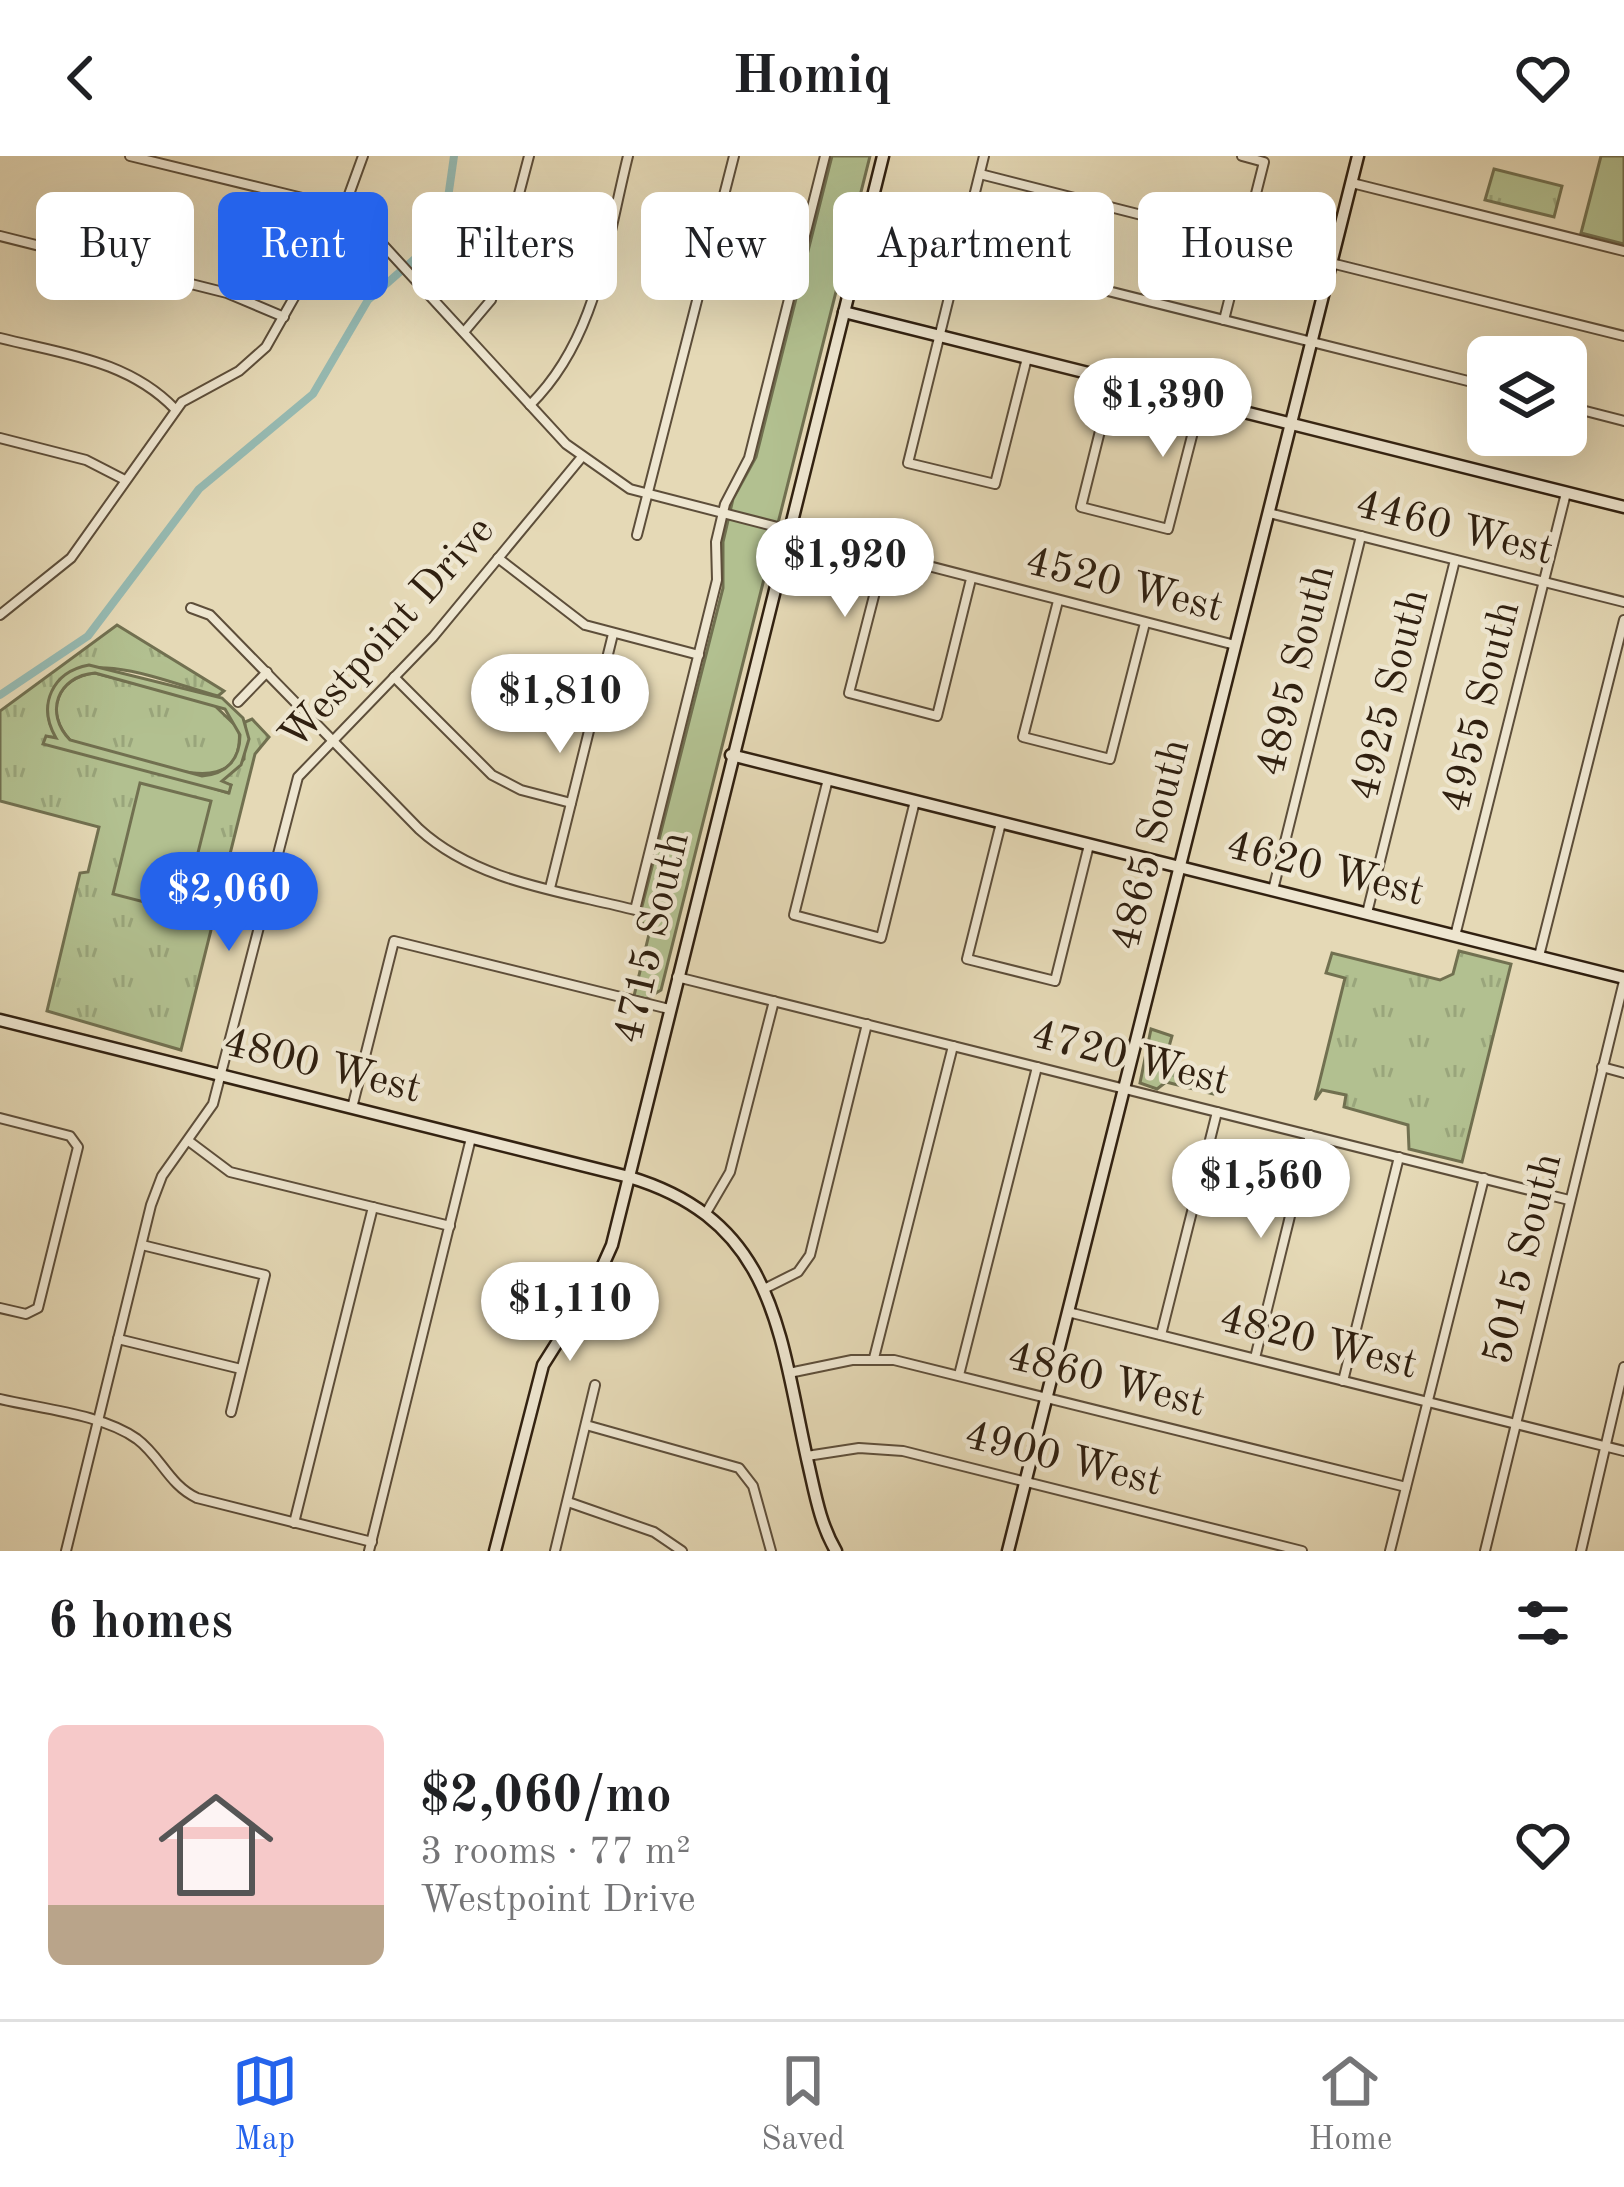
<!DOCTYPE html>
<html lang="en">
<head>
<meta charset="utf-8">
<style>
	body { margin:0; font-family:"Old Standard TT",serif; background:#f6f6f6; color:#202124; height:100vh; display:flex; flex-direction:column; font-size:45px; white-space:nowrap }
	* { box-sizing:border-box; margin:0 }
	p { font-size:39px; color:#757577 }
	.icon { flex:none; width:66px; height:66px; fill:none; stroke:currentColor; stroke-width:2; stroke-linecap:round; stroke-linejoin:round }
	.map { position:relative; height:1395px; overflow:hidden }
	.drawer { display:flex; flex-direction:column; background:#fff; flex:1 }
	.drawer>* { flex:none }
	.hud { position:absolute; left:36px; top:36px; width:1554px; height:108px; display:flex; gap:24px }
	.buttons { position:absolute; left:1467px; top:180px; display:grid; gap:24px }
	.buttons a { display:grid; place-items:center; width:120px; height:120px; border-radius:18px; background:#fff; box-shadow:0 12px 48px #0002; font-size:60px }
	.price { position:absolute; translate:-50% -102px; padding:0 27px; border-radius:42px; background:#fff; color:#222; font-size:39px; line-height:78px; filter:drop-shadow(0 3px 6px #0008) }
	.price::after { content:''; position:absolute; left:50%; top:72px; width:36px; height:27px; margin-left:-18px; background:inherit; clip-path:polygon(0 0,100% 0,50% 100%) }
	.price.on { background:#2563eb; color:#fff }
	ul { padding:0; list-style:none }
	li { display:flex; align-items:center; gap:36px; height:300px; padding:0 48px }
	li+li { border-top:3px solid #e0e0e0 }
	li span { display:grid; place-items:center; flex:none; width:336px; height:240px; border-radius:18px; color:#555 }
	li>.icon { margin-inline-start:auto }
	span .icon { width:144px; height:144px; fill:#fffc; stroke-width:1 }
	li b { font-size:51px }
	h2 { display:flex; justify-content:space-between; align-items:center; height:144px; padding:0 48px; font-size:51px }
	.chip { padding:0 42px; border-radius:18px; background:#fff; box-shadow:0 12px 48px #0002; font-size:42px; line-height:108px }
	.chip.on { background:#2563eb; color:#fff }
	header { display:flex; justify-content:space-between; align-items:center; height:156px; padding:0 48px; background:#fff; font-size:54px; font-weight:600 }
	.dock { display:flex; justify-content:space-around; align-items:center; height:168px; border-top:3px solid #e0e0e0; background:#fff; font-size:33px; color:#757577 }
	.dock a { display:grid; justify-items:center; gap:6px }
	.dock .on { color:#2563eb }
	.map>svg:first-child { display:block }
</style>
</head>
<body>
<header><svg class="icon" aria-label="back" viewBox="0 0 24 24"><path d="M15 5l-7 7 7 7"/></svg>Homiq<svg class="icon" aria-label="heart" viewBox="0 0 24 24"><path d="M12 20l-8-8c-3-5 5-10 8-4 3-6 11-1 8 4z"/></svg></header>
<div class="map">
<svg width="1624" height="1395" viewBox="0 0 1624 1395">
	<defs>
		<pattern id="grass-tufts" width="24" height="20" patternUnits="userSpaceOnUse" patternTransform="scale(3)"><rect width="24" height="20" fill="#b2c090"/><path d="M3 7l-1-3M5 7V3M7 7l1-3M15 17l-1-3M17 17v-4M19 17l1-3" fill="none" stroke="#99a57b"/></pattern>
	</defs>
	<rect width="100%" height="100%" fill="#e5d9b6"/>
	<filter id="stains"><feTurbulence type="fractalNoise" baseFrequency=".00167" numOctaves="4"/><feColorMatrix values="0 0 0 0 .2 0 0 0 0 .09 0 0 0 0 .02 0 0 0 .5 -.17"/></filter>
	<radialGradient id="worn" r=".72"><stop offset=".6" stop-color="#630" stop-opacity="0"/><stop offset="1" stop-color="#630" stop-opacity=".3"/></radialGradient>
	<g fill="url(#grass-tufts)" stroke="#717050" stroke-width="3">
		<polygon points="1494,13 1562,30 1554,61 1485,44"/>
		<path d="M117,469L224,535L218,540C177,530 84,488 56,530C44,549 46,564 57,583L228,637L231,629L220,626L244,603L245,566L252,563L269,581L255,598L181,894L47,855L80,717L88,716L99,671L0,645V555Z"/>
		<path d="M95,517L213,548L239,573C246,640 174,614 136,604C114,598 91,594 70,584C44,557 57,521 95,517Z"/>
		<polygon points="1459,795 1511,808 1462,1006 1409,993 1408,969 1344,951 1346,939 1322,934 1315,944 1345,822 1326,817 1332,797 1440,824 1453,818"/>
		<polygon points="1151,873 1172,880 1165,905 1153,915 1167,906 1216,918 1213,938 1166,926 1157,933 1140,927"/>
	</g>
	<g fill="#b2c090" stroke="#717050" stroke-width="3" fill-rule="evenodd">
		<polygon points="832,0 870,0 661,834 646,843 634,840 651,770 638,766 723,432 723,386 733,343 756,301"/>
		<polygon points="1601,0 1624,0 1624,88 1581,77"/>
		<path d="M89,509L222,542L243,562L249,583L241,609L222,625L231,629L229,637L43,588L46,580L56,582C37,549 52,516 89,509ZM95,517L225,553L240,579C240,603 227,618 202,620L70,584C44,557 57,520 95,517Z"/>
		<polygon points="140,627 211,645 183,756 113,738"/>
	</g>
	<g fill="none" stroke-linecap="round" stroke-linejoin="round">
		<polyline stroke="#96bab2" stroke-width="8" points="0,539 88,480 199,333 313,238 368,144 426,93 445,63 454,0"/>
		<defs>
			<g id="street">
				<polyline points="130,0 327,48 363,67 566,288 630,333 1235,489"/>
				<polyline points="984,0 908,307 995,328 1027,202"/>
				<polyline points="980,18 1244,85"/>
				<polyline points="1352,27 1624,95"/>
				<polyline points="0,80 227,137 284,161"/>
				<polyline points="960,98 1488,230"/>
				<polyline points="1331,107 1624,180"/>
				<polyline points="1224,164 1264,6 1242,0"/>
				<polyline points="464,176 491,144 529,0"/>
				<path d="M0,182C63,198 128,204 175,253"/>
				<polyline points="1113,223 1081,351 1168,373 1201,245"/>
				<path d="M530,249C597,183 606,88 628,0"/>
				<polyline points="1566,250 1624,265"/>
				<polyline points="0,282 86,304 125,324"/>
				<polyline points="1269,357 1624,446"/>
				<polyline points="637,379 734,0"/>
				<polyline points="884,401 849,537 937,560 971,423"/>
				<polyline points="498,402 585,469 699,499"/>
				<polyline points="1058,445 1023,581 1110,603 1145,467"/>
				<path d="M191,452L210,459L419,673C477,726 561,735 635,754L717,424L716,386L725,348L749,302L825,0"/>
				<polyline points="0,459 71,402 182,246 239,215 266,191 343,55 363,0"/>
				<polyline points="394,521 492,619 521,634 571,647"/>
				<polyline points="238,546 267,516"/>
				<polyline points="828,623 794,759 881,782 915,645"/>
				<polyline points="1001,667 967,803 1055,825 1089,689"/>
				<polyline points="550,732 613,478"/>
				<polyline points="1273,734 1361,380"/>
				<polyline points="1367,757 1455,404"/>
				<polyline points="1455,780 1566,337"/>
				<polyline points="1539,800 1624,464"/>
				<polyline points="677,821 1569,1044"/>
				<polyline points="1602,911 1624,917"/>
				<polyline points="352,952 394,785 669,853"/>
				<polyline points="0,962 70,980 78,991 38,1152 26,1158 0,1152"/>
				<polyline points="190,986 230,1016 450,1070"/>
				<polyline points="706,1057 730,1016 774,845"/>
				<polyline points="142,1089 265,1119 231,1256"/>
				<polyline points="766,1132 798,1116 810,1099 867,868"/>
				<polyline points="1068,1156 1624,1295"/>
				<polyline points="1161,1179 1217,956"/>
				<polyline points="118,1183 241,1213"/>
				<polyline points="874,1202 953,890"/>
				<polyline points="1255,1202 1310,979"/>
				<polyline points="789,1217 852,1204 894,1204 1406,1331"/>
				<polyline points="959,1219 1037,911"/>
				<polyline points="1343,1225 1399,1001"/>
				<path d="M0,1243C42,1253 102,1258 137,1283C161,1301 169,1329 197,1342L372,1386"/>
				<polyline points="586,1269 739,1312 753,1330 771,1395"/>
				<polyline points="807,1300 859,1292 903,1295 1302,1395"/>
				<polyline points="568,1346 654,1376 682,1395"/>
				<polyline points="294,1367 373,1051"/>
				<polyline points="66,1395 151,1049 162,1020 213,948 298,621 433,481 581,302"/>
				<polyline points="369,1395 471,982"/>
				<polyline points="555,1395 595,1229"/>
				<polyline points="1390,1395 1484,1022"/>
				<polyline points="1485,1395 1624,825"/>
				<polyline points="1581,1395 1624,1211"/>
			</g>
			<g id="secondary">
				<polyline points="844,156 1624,351"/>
				<polyline points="731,599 1624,822"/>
				<path d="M0,864L629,1021C776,1065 779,1178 808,1307C815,1337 820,1368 836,1395"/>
				<polyline points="495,1395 543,1209 596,1125 612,1089 883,0"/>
				<polyline points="1008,1395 1358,0"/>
			</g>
		</defs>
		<use href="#street" stroke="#5d4e3a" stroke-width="12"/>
		<use href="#secondary" stroke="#302010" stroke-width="15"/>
		<use href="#street" stroke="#eee6d0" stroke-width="8"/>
		<use href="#secondary" stroke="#eee6d0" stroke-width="10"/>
	</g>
	<g text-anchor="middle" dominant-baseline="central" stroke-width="9" stroke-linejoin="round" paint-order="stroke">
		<g font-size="42" fill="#302010" stroke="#eee6d0">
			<text transform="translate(1454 373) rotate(14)">4460 West</text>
			<text transform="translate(1124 430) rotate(14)">4520 West</text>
			<text transform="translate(388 478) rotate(-48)">Westpoint Drive</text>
			<text transform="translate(1297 515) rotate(-76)">4895 South</text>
			<text transform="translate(1391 539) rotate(-76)">4925 South</text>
			<text transform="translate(1482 551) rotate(-76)">4955 South</text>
			<text transform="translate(1152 689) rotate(-76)">4865 South</text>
			<text transform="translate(1325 714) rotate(14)">4620 West</text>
			<text transform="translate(653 782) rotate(-77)">4715 South</text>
			<text transform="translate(1130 903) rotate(14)">4720 West</text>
			<text transform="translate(322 911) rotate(14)">4800 West</text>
			<text transform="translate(1524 1103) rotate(-76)">5015 South</text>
			<text transform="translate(1318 1187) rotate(14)">4820 West</text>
			<text transform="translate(1106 1225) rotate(14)">4860 West</text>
			<text transform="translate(1063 1304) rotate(14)">4900 West</text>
		</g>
	</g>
	<rect width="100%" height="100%" filter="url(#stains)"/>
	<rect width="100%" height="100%" fill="url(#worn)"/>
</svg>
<div class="buttons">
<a><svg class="icon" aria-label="layers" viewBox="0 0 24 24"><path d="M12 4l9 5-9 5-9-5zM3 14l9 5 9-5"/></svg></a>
</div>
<b class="price" style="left:1163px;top:304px">$1,390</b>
<b class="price" style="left:845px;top:464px">$1,920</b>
<b class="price" style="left:560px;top:600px">$1,810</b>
<b class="price on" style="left:229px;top:798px">$2,060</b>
<b class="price" style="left:1261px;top:1085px">$1,560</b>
<b class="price" style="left:570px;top:1208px">$1,110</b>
<div class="hud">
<a class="chip">Buy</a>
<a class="chip on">Rent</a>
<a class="chip">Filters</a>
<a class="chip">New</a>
<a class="chip">Apartment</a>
<a class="chip">House</a>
</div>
</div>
<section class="drawer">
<h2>6 homes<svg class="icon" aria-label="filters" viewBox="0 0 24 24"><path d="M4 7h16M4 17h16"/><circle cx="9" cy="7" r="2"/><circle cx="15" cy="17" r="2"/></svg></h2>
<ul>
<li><span style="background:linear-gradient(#f6c9c9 75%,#b9a48a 0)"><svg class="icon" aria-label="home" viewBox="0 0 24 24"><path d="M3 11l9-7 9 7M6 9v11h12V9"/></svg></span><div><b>$2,060/mo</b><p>3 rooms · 77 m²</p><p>Westpoint Drive</p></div><svg class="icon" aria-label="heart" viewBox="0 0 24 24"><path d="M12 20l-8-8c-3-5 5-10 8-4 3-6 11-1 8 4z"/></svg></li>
</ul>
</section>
<nav class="dock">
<a class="on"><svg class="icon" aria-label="map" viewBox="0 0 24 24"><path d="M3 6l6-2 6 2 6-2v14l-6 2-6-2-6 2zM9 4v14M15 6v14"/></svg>Map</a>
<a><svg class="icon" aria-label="saved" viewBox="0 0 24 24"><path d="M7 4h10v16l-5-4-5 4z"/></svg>Saved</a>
<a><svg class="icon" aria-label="home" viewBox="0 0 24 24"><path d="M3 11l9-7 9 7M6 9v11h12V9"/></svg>Home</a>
</nav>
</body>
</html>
